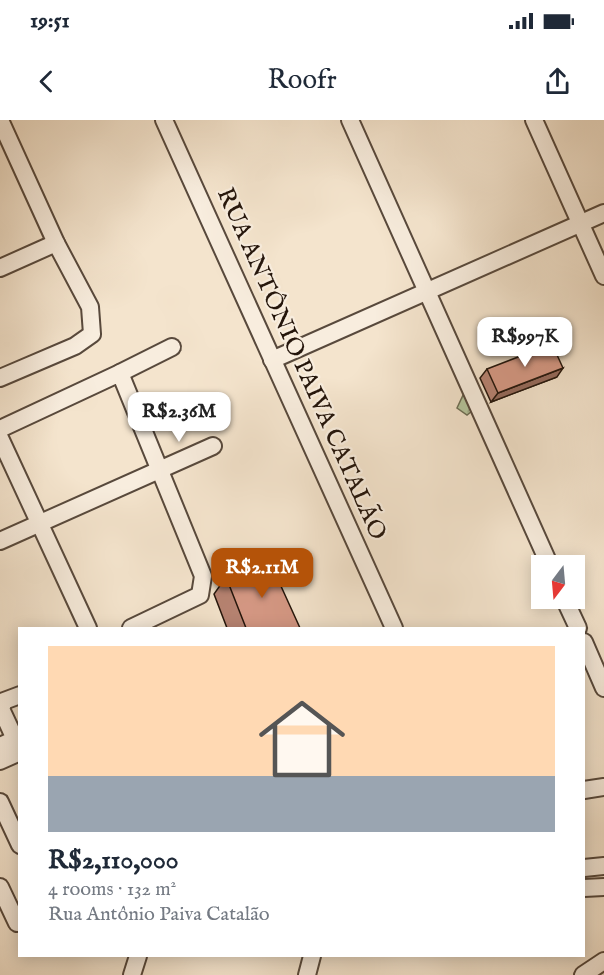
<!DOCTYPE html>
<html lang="en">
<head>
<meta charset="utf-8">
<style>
	body { margin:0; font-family:"IM FELL English",serif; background:#f6f6f7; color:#1f2937; height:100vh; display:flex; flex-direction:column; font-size:22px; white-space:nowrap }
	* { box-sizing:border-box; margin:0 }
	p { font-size:20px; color:#747a83 }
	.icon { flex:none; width:33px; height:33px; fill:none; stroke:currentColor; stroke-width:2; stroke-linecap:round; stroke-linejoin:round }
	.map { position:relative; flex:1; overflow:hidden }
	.side { position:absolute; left:18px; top:507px; width:567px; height:330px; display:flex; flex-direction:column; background:#fff; border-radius:0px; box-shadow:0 3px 15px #0003 }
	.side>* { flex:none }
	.needle { width:39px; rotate:196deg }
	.controls { position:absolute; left:531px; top:435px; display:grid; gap:12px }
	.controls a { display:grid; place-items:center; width:54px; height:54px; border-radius:0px; background:#fff; box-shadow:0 3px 15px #0003; font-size:30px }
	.price { position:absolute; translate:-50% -51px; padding:0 14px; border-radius:12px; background:#fff; color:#222; font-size:20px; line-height:39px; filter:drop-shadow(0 2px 3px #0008) }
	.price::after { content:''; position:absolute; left:50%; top:36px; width:18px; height:14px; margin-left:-9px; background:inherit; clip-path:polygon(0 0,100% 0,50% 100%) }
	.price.on { background:#b45309; color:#fff }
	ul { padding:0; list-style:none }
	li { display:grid; align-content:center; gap:12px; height:318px; padding:0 30px }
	li span { display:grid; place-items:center; height:186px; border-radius:0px; color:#555 }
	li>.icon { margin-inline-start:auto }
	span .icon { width:108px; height:108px; fill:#fffc; stroke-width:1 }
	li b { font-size:26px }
	.status { display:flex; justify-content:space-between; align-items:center; height:42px; padding:0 30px; background:#fff; direction:ltr }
	.status svg { height:16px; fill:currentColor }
	header { display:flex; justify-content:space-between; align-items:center; height:78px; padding:0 30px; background:#fff; font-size:27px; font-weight:600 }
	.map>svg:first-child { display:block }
</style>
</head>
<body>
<div class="status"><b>19:51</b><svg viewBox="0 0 49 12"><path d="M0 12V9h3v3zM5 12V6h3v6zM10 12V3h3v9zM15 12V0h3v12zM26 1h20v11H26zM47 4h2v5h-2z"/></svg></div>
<header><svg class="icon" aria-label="back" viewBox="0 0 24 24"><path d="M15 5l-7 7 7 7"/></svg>Roofr<svg class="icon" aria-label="share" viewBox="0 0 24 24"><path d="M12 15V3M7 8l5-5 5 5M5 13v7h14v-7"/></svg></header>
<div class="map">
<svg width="604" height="855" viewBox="0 0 604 855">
	<defs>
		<pattern id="forest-crowns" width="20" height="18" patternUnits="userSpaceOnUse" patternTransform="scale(1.5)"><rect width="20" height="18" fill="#b5c59d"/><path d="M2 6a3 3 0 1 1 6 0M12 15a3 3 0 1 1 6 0" fill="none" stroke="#9ca886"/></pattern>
	</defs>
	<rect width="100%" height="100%" fill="#f4e4cd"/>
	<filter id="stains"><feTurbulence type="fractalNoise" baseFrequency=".00333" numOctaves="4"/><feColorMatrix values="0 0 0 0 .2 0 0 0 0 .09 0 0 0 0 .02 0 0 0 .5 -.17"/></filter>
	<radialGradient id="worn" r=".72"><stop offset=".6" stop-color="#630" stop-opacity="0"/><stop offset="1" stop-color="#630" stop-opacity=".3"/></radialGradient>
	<polygon fill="url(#forest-crowns)" stroke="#6c6d54" stroke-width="1.5" points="464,273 472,291 467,295 457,288"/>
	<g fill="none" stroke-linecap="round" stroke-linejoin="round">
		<defs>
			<g id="minor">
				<polyline points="164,0 394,508"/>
				<polyline points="350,0 550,446"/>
				<polyline points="534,0 604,156"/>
				<polyline points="0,148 56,123"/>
				<polyline points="272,240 604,93"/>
				<polyline points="120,253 172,227"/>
				<polyline points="0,258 75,226 92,214 90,187 56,123 0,0"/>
				<polyline points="0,309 120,253 203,456 200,475 131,508"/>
				<polyline points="0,318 88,508"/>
				<polyline points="0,421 213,326"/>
				<polyline points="564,478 578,508"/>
				<polyline points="584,522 604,568"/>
				<polyline points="15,619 1,589 4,581 20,575"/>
				<polyline points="0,626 20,617"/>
				<polyline points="0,641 20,632"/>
				<polyline points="584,670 604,667"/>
				<polyline points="0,682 20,725"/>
				<polyline points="584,748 604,746"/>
				<polyline points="0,767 17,803"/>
				<polyline points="584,768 604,767"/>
				<polyline points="132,855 138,836"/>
				<polyline points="307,855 312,836"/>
				<polyline points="583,855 604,841"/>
			</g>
		</defs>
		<use href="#minor" stroke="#58493c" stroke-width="20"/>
		<use href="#minor" stroke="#f8edde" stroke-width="16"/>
	</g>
	<g fill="#b78372" stroke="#24150b" stroke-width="1.5">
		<polygon points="487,249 557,257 491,282 480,258"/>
		<polygon points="226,457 300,508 227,508 214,474"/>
	</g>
	<polygon fill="#956a5c" stroke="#24150b" stroke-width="1.5" points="563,248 557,257 491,282 498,273"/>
	<g fill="#d59884" stroke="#24150b" stroke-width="1.5">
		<polygon points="552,224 563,248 498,273 487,249"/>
		<polygon points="270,442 300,508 244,508 246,508 226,457"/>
	</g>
	<g text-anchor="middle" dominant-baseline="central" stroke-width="4.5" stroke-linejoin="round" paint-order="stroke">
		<g font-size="24" fill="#24150b" stroke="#f8edde">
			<text transform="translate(301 244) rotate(66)">RUA ANTÔNIO PAIVA CATALÃO</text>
		</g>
	</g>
	<rect width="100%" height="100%" filter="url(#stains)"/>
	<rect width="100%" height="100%" fill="url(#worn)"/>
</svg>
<div class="controls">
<a><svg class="needle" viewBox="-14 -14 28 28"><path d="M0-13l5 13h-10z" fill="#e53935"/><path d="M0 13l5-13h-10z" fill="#747a83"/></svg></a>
</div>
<b class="price" style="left:525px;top:248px">R$997K</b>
<b class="price" style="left:179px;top:323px">R$2.36M</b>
<b class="price on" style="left:262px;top:479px">R$2.11M</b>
<section class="side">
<ul>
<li><span style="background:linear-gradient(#ffd9b3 70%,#9aa5b1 0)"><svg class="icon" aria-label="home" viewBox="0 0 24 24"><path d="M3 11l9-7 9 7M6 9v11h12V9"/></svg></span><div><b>R$2,110,000</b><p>4 rooms · 132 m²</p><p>Rua Antônio Paiva Catalão</p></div></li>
</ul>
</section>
</div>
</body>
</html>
